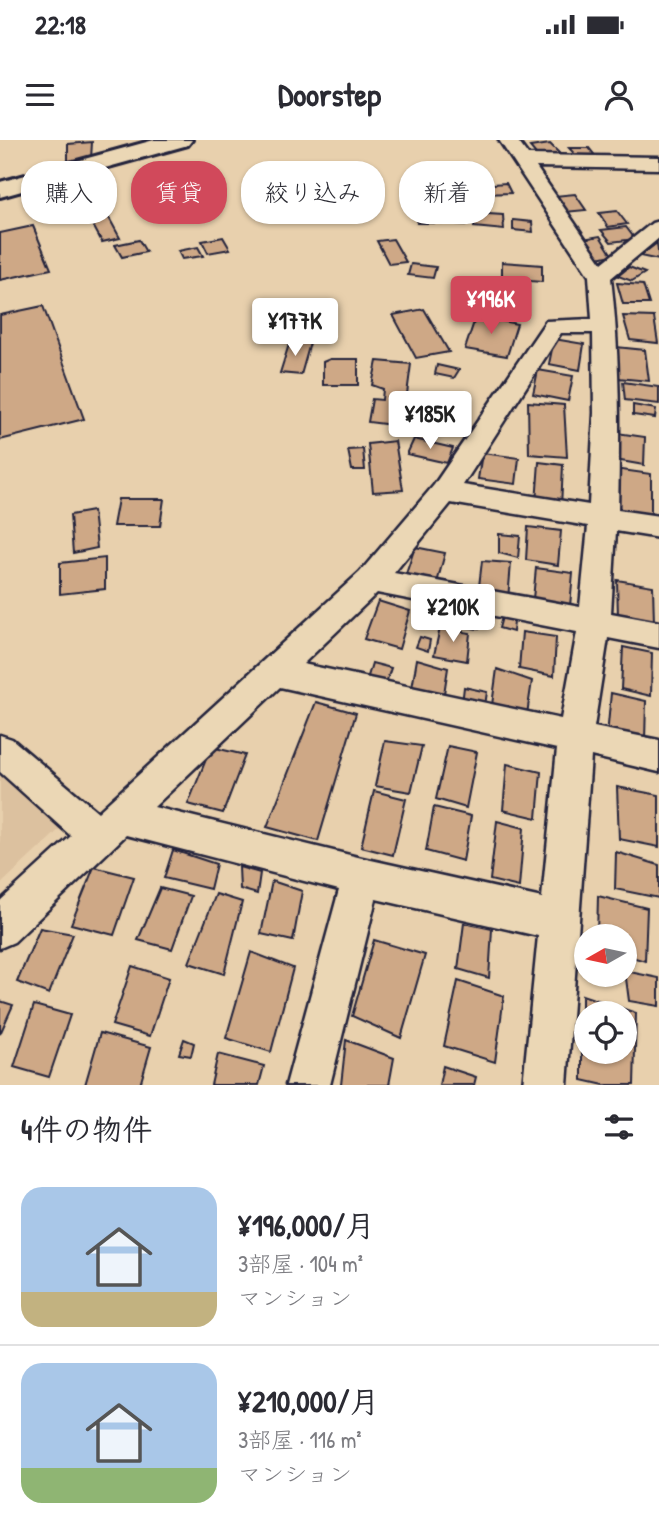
<!DOCTYPE html>
<html lang="ja">
<head>
<meta charset="utf-8">
<style>
	body { margin:0; font-family:"Patrick Hand","Klee One",sans-serif; background:#f2f2f3; color:#2b2b33; height:100vh; display:flex; flex-direction:column; font-size:26px; white-space:nowrap }
	* { box-sizing:border-box; margin:0 }
	p { font-size:23px; color:#7c7c81 }
	.icon { flex:none; width:38px; height:38px; fill:none; stroke:currentColor; stroke-width:2; stroke-linecap:round; stroke-linejoin:round }
	.map { position:relative; height:945px; overflow:hidden }
	.panel { display:flex; flex-direction:column; background:#fff; flex:1 }
	.panel>* { flex:none }
	.banner { position:absolute; left:21px; top:21px; width:618px; height:63px; display:flex; gap:14px }
	.needle { width:46px; rotate:261deg }
	.tools { position:absolute; left:574px; top:784px; display:grid; gap:14px }
	.tools a { display:grid; place-items:center; width:63px; height:63px; border-radius:50%; background:#fff; box-shadow:0 2px 5px #0004; font-size:35px }
	.price { position:absolute; translate:-50% -60px; padding:0 16px; border-radius:7px; background:#fff; color:#222; font-size:23px; line-height:46px; filter:drop-shadow(0 2px 4px #0008) }
	.price::after { content:''; position:absolute; left:50%; top:42px; width:21px; height:16px; margin-left:-10px; background:inherit; clip-path:polygon(0 0,100% 0,50% 100%) }
	.price.on { background:#d1495b; color:#fff }
	ul { padding:0; list-style:none }
	li { display:flex; align-items:center; gap:21px; height:175px; padding:0 21px }
	li+li { border-top:2px solid #e1e1e2 }
	li span { display:grid; place-items:center; flex:none; width:196px; height:140px; border-radius:21px; color:#555 }
	li>.icon { margin-inline-start:auto }
	span .icon { width:84px; height:84px; fill:#fffc; stroke-width:1 }
	li b { font-size:30px }
	h2 { display:flex; justify-content:space-between; align-items:center; height:84px; padding:0 21px; font-size:30px }
	.pill { padding:0 24px; border-radius:28px; background:#fff; box-shadow:0 2px 5px #0004; font-size:24px; line-height:63px }
	.pill.on { background:#d1495b; color:#fff }
	.status { display:flex; justify-content:space-between; align-items:center; height:49px; padding:0 35px; background:#fff; direction:ltr }
	.status svg { height:19px; fill:currentColor }
	header { display:flex; justify-content:space-between; align-items:center; height:91px; padding:0 21px; background:#fff; font-size:32px; font-weight:800 }
	.map>svg:first-child { display:block }
</style>
</head>
<body>
<div class="status"><b>22:18</b><svg viewBox="0 0 49 12"><path d="M0 12V9h3v3zM5 12V6h3v6zM10 12V3h3v9zM15 12V0h3v12zM26 1h20v11H26zM47 4h2v5h-2z"/></svg></div>
<header><svg class="icon" aria-label="menu" viewBox="0 0 24 24"><path d="M4 6h16M4 12h16M4 18h16"/></svg>Doorstep<svg class="icon" aria-label="person" viewBox="0 0 24 24"><circle cx="12" cy="8" r="4"/><path d="M4 21q1-7 8-7t8 7"/></svg></header>
<div class="map">
<svg width="659" height="945" viewBox="0 0 659 945">
	<rect width="100%" height="100%" fill="#e8d0ad"/>
	<filter id="ink" filterUnits="userSpaceOnUse"><feTurbulence type="fractalNoise" baseFrequency=".0143" numOctaves="2"/><feDisplacementMap in="SourceGraphic" scale="14" xChannelSelector="R" yChannelSelector="G"/><feConvolveMatrix kernelMatrix="1 2 1 2 8 2 1 2 1" color-interpolation-filters="sRGB"/></filter>
	<g filter="url(#ink)">
		<polygon fill="#dcc19f" points="0,629 63,686 0,745"/>
		<g fill="#cea886" stroke="#22223b" stroke-width="2" fill-rule="evenodd">
			<polygon points="92,2 91,19 68,21 68,4"/>
			<polygon points="550,4 562,16 540,19 530,7"/>
			<polygon points="569,8 589,8 597,18 580,20"/>
			<polygon points="83,34 93,50 76,54 67,37"/>
			<polygon points="506,43 511,53 483,54 480,45"/>
			<polygon points="94,51 105,72 87,76 76,55"/>
			<polygon points="575,54 586,70 565,72 554,56"/>
			<polygon points="444,70 468,71 469,85 442,83"/>
			<polygon points="617,71 627,84 608,87 599,73"/>
			<polygon points="419,73 438,74 437,83 417,83"/>
			<polygon points="473,73 503,75 504,90 474,87"/>
			<polygon points="107,74 120,98 102,102 89,78"/>
			<polygon points="513,80 532,82 533,92 513,90"/>
			<polygon points="33,86 51,129 0,140 0,93"/>
			<polygon points="626,87 635,99 611,102 601,90"/>
			<polygon points="600,96 612,115 598,118 583,99"/>
			<polygon points="223,97 230,109 208,113 202,101"/>
			<polygon points="393,99 406,122 389,124 377,101"/>
			<polygon points="139,100 146,112 122,117 115,105"/>
			<polygon points="657,103 659,120 640,116"/>
			<polygon points="198,107 203,116 182,119 178,111"/>
			<polygon points="502,122 542,125 542,142 502,139"/>
			<polygon points="411,124 436,127 433,138 408,135"/>
			<polygon points="629,127 645,133 632,141 618,136"/>
			<polygon points="617,143 643,145 649,164 623,164"/>
			<polygon points="43,166 84,279 0,300 0,175"/>
			<polygon points="424,169 449,212 416,218 393,175"/>
			<polygon points="476,176 517,184 507,216 465,209"/>
			<polygon points="623,176 654,177 658,203 630,200"/>
			<polygon points="554,199 584,204 580,230 549,224"/>
			<polygon points="290,201 310,203 301,235 280,233"/>
			<polygon points="616,207 645,210 649,241 618,238"/>
			<polygon points="330,219 358,219 358,245 323,245 323,222"/>
			<polygon points="377,221 411,224 404,277 421,279 419,293 392,290 392,285 368,282 372,259 382,260 383,249 372,245"/>
			<polygon points="437,225 459,230 454,238 435,234"/>
			<polygon points="538,230 573,236 568,261 533,254"/>
			<polygon points="623,242 659,247 659,264 625,260"/>
			<polygon points="528,262 564,265 567,317 529,314"/>
			<polygon points="633,265 656,269 655,278 633,275"/>
			<polygon points="617,293 645,297 644,325 615,320"/>
			<polygon points="414,299 453,308 447,323 407,314"/>
			<polygon points="395,301 403,350 373,352 368,304"/>
			<polygon points="363,309 365,330 352,330 348,310"/>
			<polygon points="482,313 519,318 516,344 478,339"/>
			<polygon points="539,322 563,325 561,367 536,363"/>
			<polygon points="615,329 651,334 651,375 613,370"/>
			<polygon points="118,359 164,359 160,386 113,386"/>
			<polygon points="93,371 97,408 73,413 70,375"/>
			<polygon points="528,387 561,391 558,425 526,420"/>
			<polygon points="499,394 520,396 518,418 499,413"/>
			<polygon points="415,407 445,413 437,443 406,434"/>
			<polygon points="105,418 105,449 60,454 60,423"/>
			<polygon points="482,421 511,423 508,459 478,455"/>
			<polygon points="536,428 573,433 570,466 533,459"/>
			<polygon points="617,440 653,446 654,483 618,477"/>
			<polygon points="378,461 410,471 399,509 364,499"/>
			<polygon points="454,470 482,476 479,489 453,485"/>
			<polygon points="502,477 514,481 513,492 499,488"/>
			<polygon points="440,488 470,493 467,521 434,515"/>
			<polygon points="522,492 556,497 554,536 519,529"/>
			<polygon points="420,497 430,500 428,511 416,507"/>
			<polygon points="623,507 652,513 651,556 621,549"/>
			<polygon points="417,519 448,528 443,560 411,554"/>
			<polygon points="372,523 391,528 384,549 366,543"/>
			<polygon points="497,529 532,541 526,581 491,572"/>
			<polygon points="464,547 487,552 484,572 462,564"/>
			<polygon points="611,553 646,561 645,601 607,596"/>
			<polygon points="316,562 356,573 318,701 267,687"/>
			<polygon points="385,601 422,606 411,652 375,646"/>
			<polygon points="448,606 477,612 466,668 436,659"/>
			<polygon points="211,607 245,615 223,673 188,664"/>
			<polygon points="507,624 541,632 537,678 503,670"/>
			<polygon points="617,647 659,655 659,707 619,699"/>
			<polygon points="374,651 406,659 393,715 361,707"/>
			<polygon points="434,667 471,676 463,721 426,711"/>
			<polygon points="497,681 524,688 519,747 490,740"/>
			<polygon points="173,710 216,724 210,749 164,738"/>
			<polygon points="616,712 659,725 659,758 615,749"/>
			<polygon points="94,727 134,737 114,795 71,784"/>
			<polygon points="239,727 260,733 257,754 240,749"/>
			<polygon points="272,741 302,751 293,801 261,794"/>
			<polygon points="160,748 191,756 172,809 138,800"/>
			<polygon points="216,754 242,762 224,834 189,823"/>
			<polygon points="598,756 647,768 645,821 625,815 625,796 597,796"/>
			<polygon points="464,783 492,789 489,838 458,829"/>
			<polygon points="40,788 73,794 49,854 17,842"/>
			<polygon points="374,800 425,815 401,898 352,876"/>
			<polygon points="251,812 293,828 271,912 226,898"/>
			<polygon points="132,826 169,838 150,896 112,885"/>
			<polygon points="625,831 659,838 659,866 629,861"/>
			<polygon points="458,841 504,856 495,922 444,906"/>
			<path d="M582,855L636,873L634,945H604L582,940ZM586,873H625V912H586Z"/>
			<polygon points="0,861 13,865 0,894"/>
			<polygon points="34,865 70,875 49,937 14,927"/>
			<polygon points="100,893 151,907 140,945 85,945"/>
			<polygon points="184,899 194,903 191,916 179,914"/>
			<polygon points="346,900 394,918 389,945 341,945"/>
			<polygon points="218,914 264,926 259,945 211,945"/>
			<polygon points="443,926 476,937 474,945 439,945"/>
		</g>
		<g fill="none" stroke-linecap="round" stroke-linejoin="round">
			<defs>
				<path id="street" d="M499,0H517L528,15L659,17V29L536,27L602,123L652,83L659,81V98L611,138C620,215 620,292 618,370L659,376V398L616,391L611,473L659,482V508L608,498L594,587L659,600V632L591,616L567,945H523L538,796L376,759L330,945H286L339,750L126,695L14,802L0,808V761L71,696L0,632V595L12,599L98,672L360,432L434,345L546,181L592,179L589,136ZM561,193H593L594,273L589,365L463,345ZM451,363L588,386L580,467L394,433ZM377,453L577,492L561,579L303,524ZM280,547L557,609L542,758L362,718L154,667Z"/>
				<polygon id="secondary" points="154,0 192,0 188,5 0,57 0,42"/>
			</defs>
			<use href="#street" stroke="#22223b" stroke-width="5"/>
			<use href="#secondary" stroke="#22223b" stroke-width="6"/>
			<use href="#street" fill="#ebd7b5" fill-rule="evenodd"/>
			<use href="#secondary" fill="#ebd7b5" fill-rule="evenodd"/>
		</g>
	</g>
</svg>
<div class="tools">
<a><svg class="needle" viewBox="-14 -14 28 28"><path d="M0-13l5 13h-10z" fill="#e53935"/><path d="M0 13l5-13h-10z" fill="#7c7c81"/></svg></a>
<a><svg class="icon" aria-label="locate" viewBox="0 0 24 24"><circle cx="12" cy="12" r="6"/><path d="M12 2v4M12 18v4M2 12h4M18 12h4"/></svg></a>
</div>
<b class="price on" style="left:491px;top:196px">¥196K</b>
<b class="price" style="left:295px;top:218px">¥177K</b>
<b class="price" style="left:430px;top:311px">¥185K</b>
<b class="price" style="left:453px;top:504px">¥210K</b>
<div class="banner">
<a class="pill">購入</a>
<a class="pill on">賃貸</a>
<a class="pill">絞り込み</a>
<a class="pill">新着</a>
</div>
</div>
<section class="panel">
<h2>4件の物件<svg class="icon" aria-label="filters" viewBox="0 0 24 24"><path d="M4 7h16M4 17h16"/><circle cx="9" cy="7" r="2"/><circle cx="15" cy="17" r="2"/></svg></h2>
<ul>
<li><span style="background:linear-gradient(#a9c7e8 75%,#c2b280 0)"><svg class="icon" aria-label="home" viewBox="0 0 24 24"><path d="M3 11l9-7 9 7M6 9v11h12V9"/></svg></span><div><b>¥196,000/月</b><p>3部屋 · 104 m²</p><p>マンション</p></div></li>
<li><span style="background:linear-gradient(#a9c7e8 75%,#8fb573 0)"><svg class="icon" aria-label="home" viewBox="0 0 24 24"><path d="M3 11l9-7 9 7M6 9v11h12V9"/></svg></span><div><b>¥210,000/月</b><p>3部屋 · 116 m²</p><p>マンション</p></div></li>
</ul>
</section>
</body>
</html>
